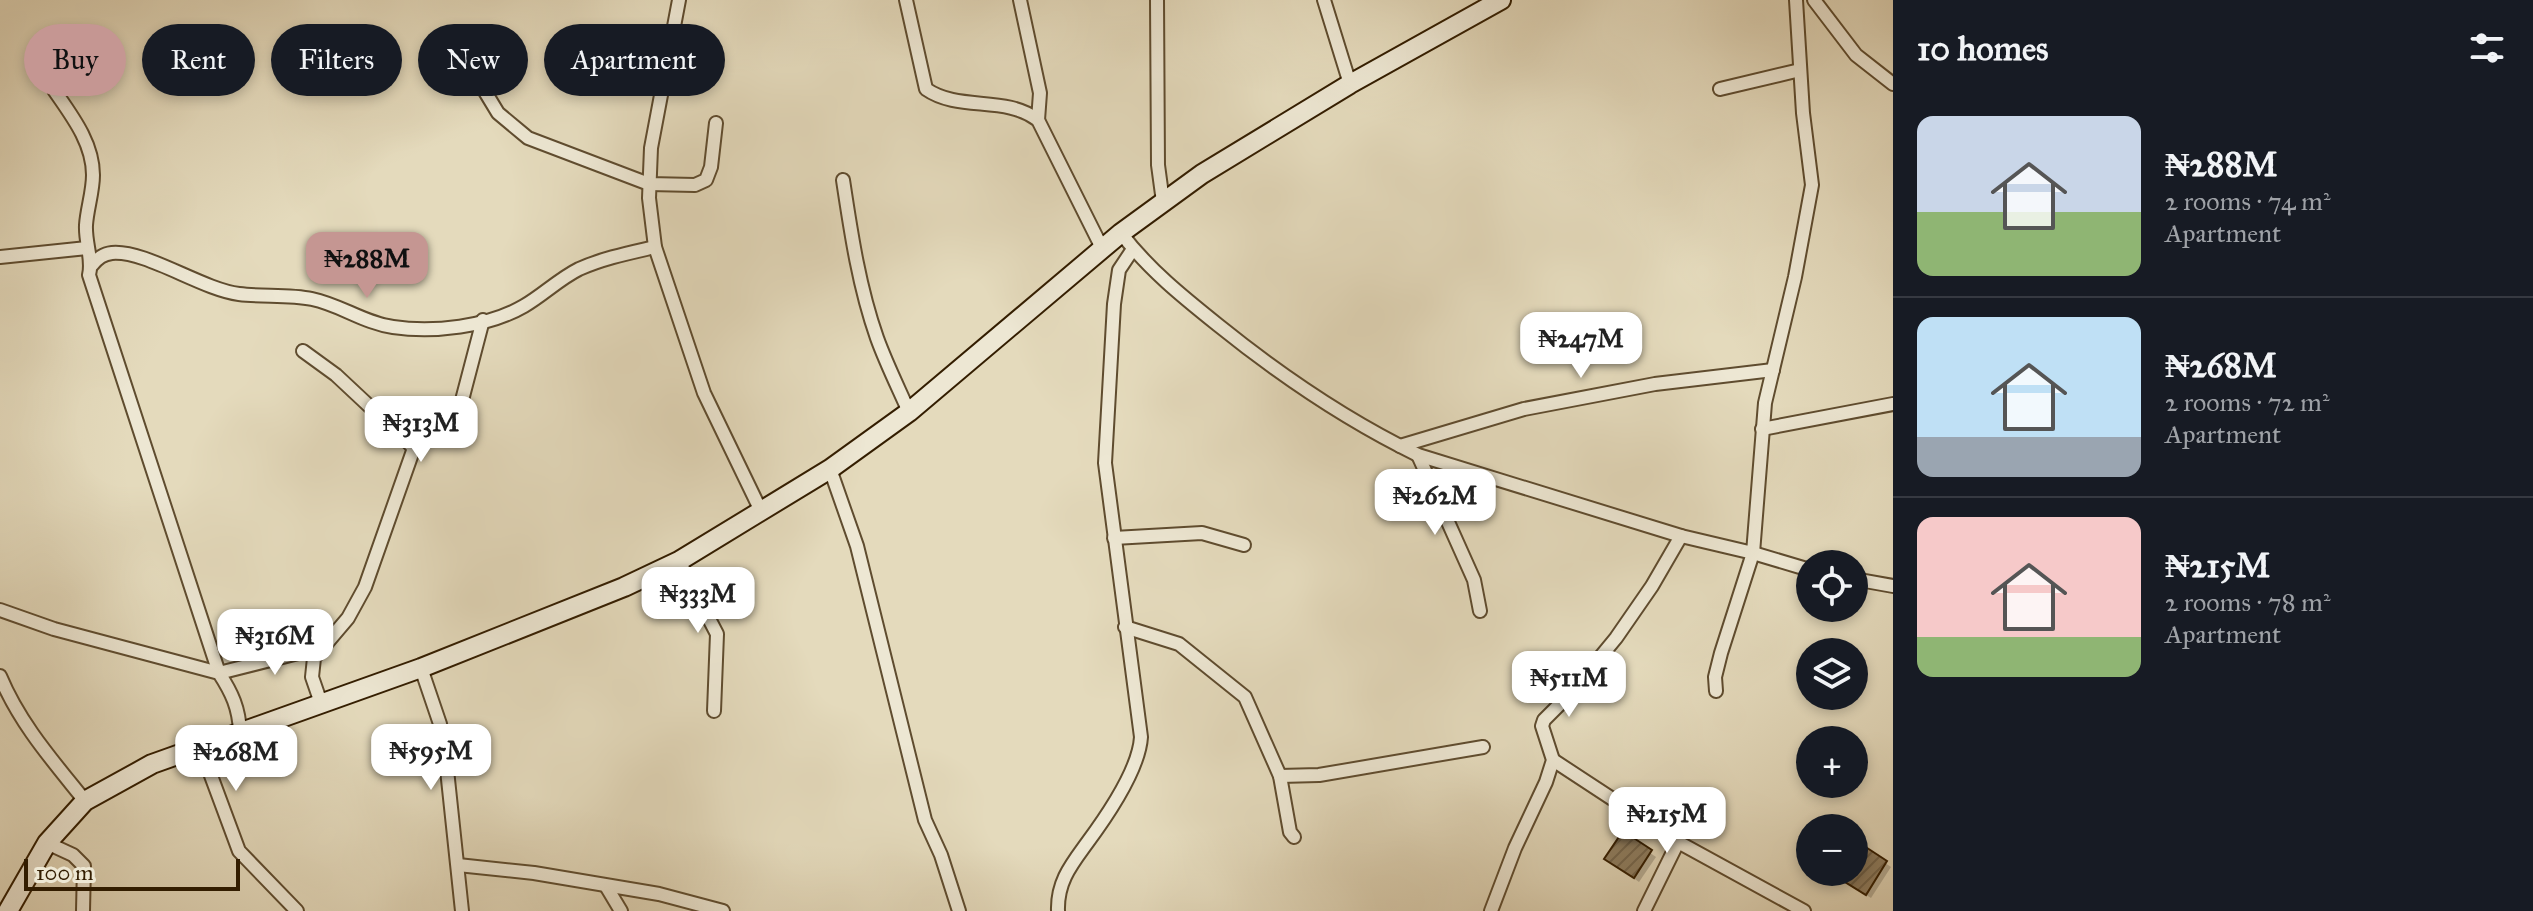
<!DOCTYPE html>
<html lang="en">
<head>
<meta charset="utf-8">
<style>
	body { margin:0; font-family:"IM FELL Great Primer",serif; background:#242831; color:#f1f3f6; height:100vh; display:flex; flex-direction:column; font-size:30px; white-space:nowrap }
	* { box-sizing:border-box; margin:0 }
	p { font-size:26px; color:#9ea1a6 }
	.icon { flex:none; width:44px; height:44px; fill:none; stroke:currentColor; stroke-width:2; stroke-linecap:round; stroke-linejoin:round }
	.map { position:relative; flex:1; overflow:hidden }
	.panel { display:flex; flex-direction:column; background:#171b24; width:640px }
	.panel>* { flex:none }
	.hud { position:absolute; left:24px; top:24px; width:760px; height:72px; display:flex; gap:16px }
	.buttons { position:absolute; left:1796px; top:550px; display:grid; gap:16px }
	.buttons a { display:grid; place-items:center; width:72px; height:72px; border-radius:50%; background:#171b24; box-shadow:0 4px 12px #0003; font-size:40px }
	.scale { position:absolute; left:24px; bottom:20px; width:216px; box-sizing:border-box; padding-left:8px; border:4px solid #331d00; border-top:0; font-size:22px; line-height:28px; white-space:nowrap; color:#331d00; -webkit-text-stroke:6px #ede7d3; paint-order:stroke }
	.price { position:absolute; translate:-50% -68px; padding:0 18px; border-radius:16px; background:#fff; color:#222; font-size:26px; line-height:52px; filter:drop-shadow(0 2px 4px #0008) }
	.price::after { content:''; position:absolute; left:50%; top:48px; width:24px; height:18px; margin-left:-12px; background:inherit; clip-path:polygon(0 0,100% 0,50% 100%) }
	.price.current { background:#c59692; color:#111 }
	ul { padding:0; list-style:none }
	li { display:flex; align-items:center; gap:24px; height:200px; padding:0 24px }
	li+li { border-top:2px solid #363941 }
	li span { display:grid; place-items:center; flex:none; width:224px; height:160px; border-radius:16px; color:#555 }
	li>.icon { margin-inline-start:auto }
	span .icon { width:96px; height:96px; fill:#fffc; stroke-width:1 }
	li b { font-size:34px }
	h2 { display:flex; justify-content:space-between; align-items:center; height:96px; padding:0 24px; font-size:34px }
	.tag { padding:0 28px; border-radius:36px; background:#171b24; box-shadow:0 4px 12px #0003; font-size:28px; line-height:72px }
	.tag.current { background:#c59692; color:#111 }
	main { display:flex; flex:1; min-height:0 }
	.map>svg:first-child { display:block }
</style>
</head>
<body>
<main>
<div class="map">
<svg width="1893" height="911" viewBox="0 0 1893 911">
	<defs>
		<pattern id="building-hatch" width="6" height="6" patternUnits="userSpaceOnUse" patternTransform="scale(2)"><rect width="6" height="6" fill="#8f7f62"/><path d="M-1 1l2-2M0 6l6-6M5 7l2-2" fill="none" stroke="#75674e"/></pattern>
	</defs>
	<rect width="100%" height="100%" fill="#e4dabc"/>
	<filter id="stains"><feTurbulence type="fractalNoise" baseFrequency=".0025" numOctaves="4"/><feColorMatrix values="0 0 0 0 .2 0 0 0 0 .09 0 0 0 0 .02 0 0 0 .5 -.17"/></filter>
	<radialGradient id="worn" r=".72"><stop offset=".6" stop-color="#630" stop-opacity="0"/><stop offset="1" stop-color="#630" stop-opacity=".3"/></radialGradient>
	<g fill="#0003">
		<polygon points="1623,834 1656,857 1639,882 1612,863"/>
		<polygon points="1859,845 1891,867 1871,898 1844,881 1842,872 1854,872 1854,853"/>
	</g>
	<g fill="url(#building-hatch)" stroke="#331d00" stroke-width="2">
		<polygon points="1623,831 1652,850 1634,878 1604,859"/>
		<polygon points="1858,842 1887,861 1866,895 1837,877 1839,872 1854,872 1854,849"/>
	</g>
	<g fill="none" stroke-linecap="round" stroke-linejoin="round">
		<defs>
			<g id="minor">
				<polyline points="679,0 651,148 649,198 655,247 704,393 761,511"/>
				<path d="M906,0L926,89C959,112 1005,95 1038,120L1102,248"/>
				<polyline points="1020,0 1040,93 1038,120"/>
				<polyline points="1157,0 1158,165 1163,202"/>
				<polyline points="1324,0 1350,84"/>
				<polyline points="1814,0 1856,55 1893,84"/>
				<polyline points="475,75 498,113 528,138 649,184 695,185 706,180 711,167 716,123"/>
				<polyline points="1720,89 1800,70"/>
				<path d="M54,90C72,116 93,143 93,175C93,192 87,209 86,225C85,243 93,259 89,275L219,673L322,647"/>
				<path d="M843,180C851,233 859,287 877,338C886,363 898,387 909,412"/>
				<path d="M1121,233C1148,269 1183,297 1218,325C1280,375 1346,420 1418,455L1681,536L1753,553L1765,403L1795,277L1812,185L1803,113L1796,0"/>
				<polyline points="0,257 87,248"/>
				<path d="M92,265C98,258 103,254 112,253C146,250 201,289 239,294C263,297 289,294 312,299C341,305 364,323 393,327C433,333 488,327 524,306C543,295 559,279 579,269C604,258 629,253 655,247"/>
				<polyline points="303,351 336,375 414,448 461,404 483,320"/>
				<polyline points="1762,429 1893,404"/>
				<polyline points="1400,446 1524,409 1655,384 1773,370"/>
				<polyline points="1418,455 1474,580 1480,611"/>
				<polyline points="830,469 857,546 925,820 941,855 959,911"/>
				<polyline points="1114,538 1202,533 1244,545"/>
				<polyline points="679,561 717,634 714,711"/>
				<polyline points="1854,579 1893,586"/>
				<path d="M0,610L54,629L219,673C232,693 239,708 240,732"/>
				<polyline points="1125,627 1179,644 1245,697 1280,776 1290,832 1294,837"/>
				<polyline points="421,668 440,724 445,751 462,911"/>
				<path d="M0,676C20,724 53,761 85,801"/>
				<polyline points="1716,691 1715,677 1721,653 1753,553 1810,570"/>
				<polyline points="322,706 312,677 314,658 348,618 365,587 414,448"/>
				<polyline points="200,746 239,851 297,911"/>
				<polyline points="1553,760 1678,842 1804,911"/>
				<polyline points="1280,776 1319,775 1483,747"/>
				<polyline points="47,843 73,855 84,866 83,911"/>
				<polyline points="458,865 534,873 659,894 723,911"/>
				<polyline points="606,886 621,911"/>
				<path d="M1058,911C1057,882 1071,865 1087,843C1107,816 1139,770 1141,737L1105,463L1114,304L1119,270L1133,249"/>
				<polyline points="1491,911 1515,848 1546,782 1553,760 1542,726 1544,720 1569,695 1616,638 1652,586 1681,536"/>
				<polyline points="1644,911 1678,842"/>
			</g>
			<polyline id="secondary" points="8,911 47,843 85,801 152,764 421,668 624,587 679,561 830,469 909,412 1121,233 1202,174 1350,84 1501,0"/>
		</defs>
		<use href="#minor" stroke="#5f4c2f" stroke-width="16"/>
		<use href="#secondary" stroke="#331d00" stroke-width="22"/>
		<use href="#minor" stroke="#ede7d3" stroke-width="12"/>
		<use href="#secondary" stroke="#ede7d3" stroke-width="18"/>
	</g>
	<rect width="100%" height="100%" filter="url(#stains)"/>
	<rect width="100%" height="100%" fill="url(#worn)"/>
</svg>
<div class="buttons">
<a><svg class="icon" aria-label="locate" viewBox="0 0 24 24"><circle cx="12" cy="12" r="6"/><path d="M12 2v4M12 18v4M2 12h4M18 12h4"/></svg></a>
<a><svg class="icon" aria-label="layers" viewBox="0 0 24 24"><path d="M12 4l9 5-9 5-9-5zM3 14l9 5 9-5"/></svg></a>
<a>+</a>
<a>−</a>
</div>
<div class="scale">100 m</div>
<b class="price current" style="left:367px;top:300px">₦288M</b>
<b class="price" style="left:1581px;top:380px">₦247M</b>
<b class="price" style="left:421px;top:464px">₦313M</b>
<b class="price" style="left:1435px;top:537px">₦262M</b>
<b class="price" style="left:698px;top:635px">₦333M</b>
<b class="price" style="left:275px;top:677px">₦316M</b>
<b class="price" style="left:1569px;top:719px">₦511M</b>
<b class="price" style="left:431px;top:792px">₦595M</b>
<b class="price" style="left:236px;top:793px">₦268M</b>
<b class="price" style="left:1667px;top:855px">₦215M</b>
<div class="hud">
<a class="tag current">Buy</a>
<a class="tag">Rent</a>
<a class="tag">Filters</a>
<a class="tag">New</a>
<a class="tag">Apartment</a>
</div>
</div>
<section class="panel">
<h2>10 homes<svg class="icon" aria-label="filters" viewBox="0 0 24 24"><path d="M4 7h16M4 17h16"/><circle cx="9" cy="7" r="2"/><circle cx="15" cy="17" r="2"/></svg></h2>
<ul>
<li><span style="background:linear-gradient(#c9d6e8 60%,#8fb573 0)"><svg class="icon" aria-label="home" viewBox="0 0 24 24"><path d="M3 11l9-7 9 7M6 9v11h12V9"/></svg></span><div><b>₦288M</b><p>2 rooms · 74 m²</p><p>Apartment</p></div></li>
<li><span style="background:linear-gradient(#bfe0f5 75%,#9aa5b1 0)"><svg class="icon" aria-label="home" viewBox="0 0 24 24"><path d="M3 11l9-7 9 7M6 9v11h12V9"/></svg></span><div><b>₦268M</b><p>2 rooms · 72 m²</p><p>Apartment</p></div></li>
<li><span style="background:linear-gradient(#f6c9c9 75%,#8fb573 0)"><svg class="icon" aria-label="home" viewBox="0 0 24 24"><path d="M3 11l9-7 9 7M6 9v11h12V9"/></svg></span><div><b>₦215M</b><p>2 rooms · 78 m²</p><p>Apartment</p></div></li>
</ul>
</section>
</main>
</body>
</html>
